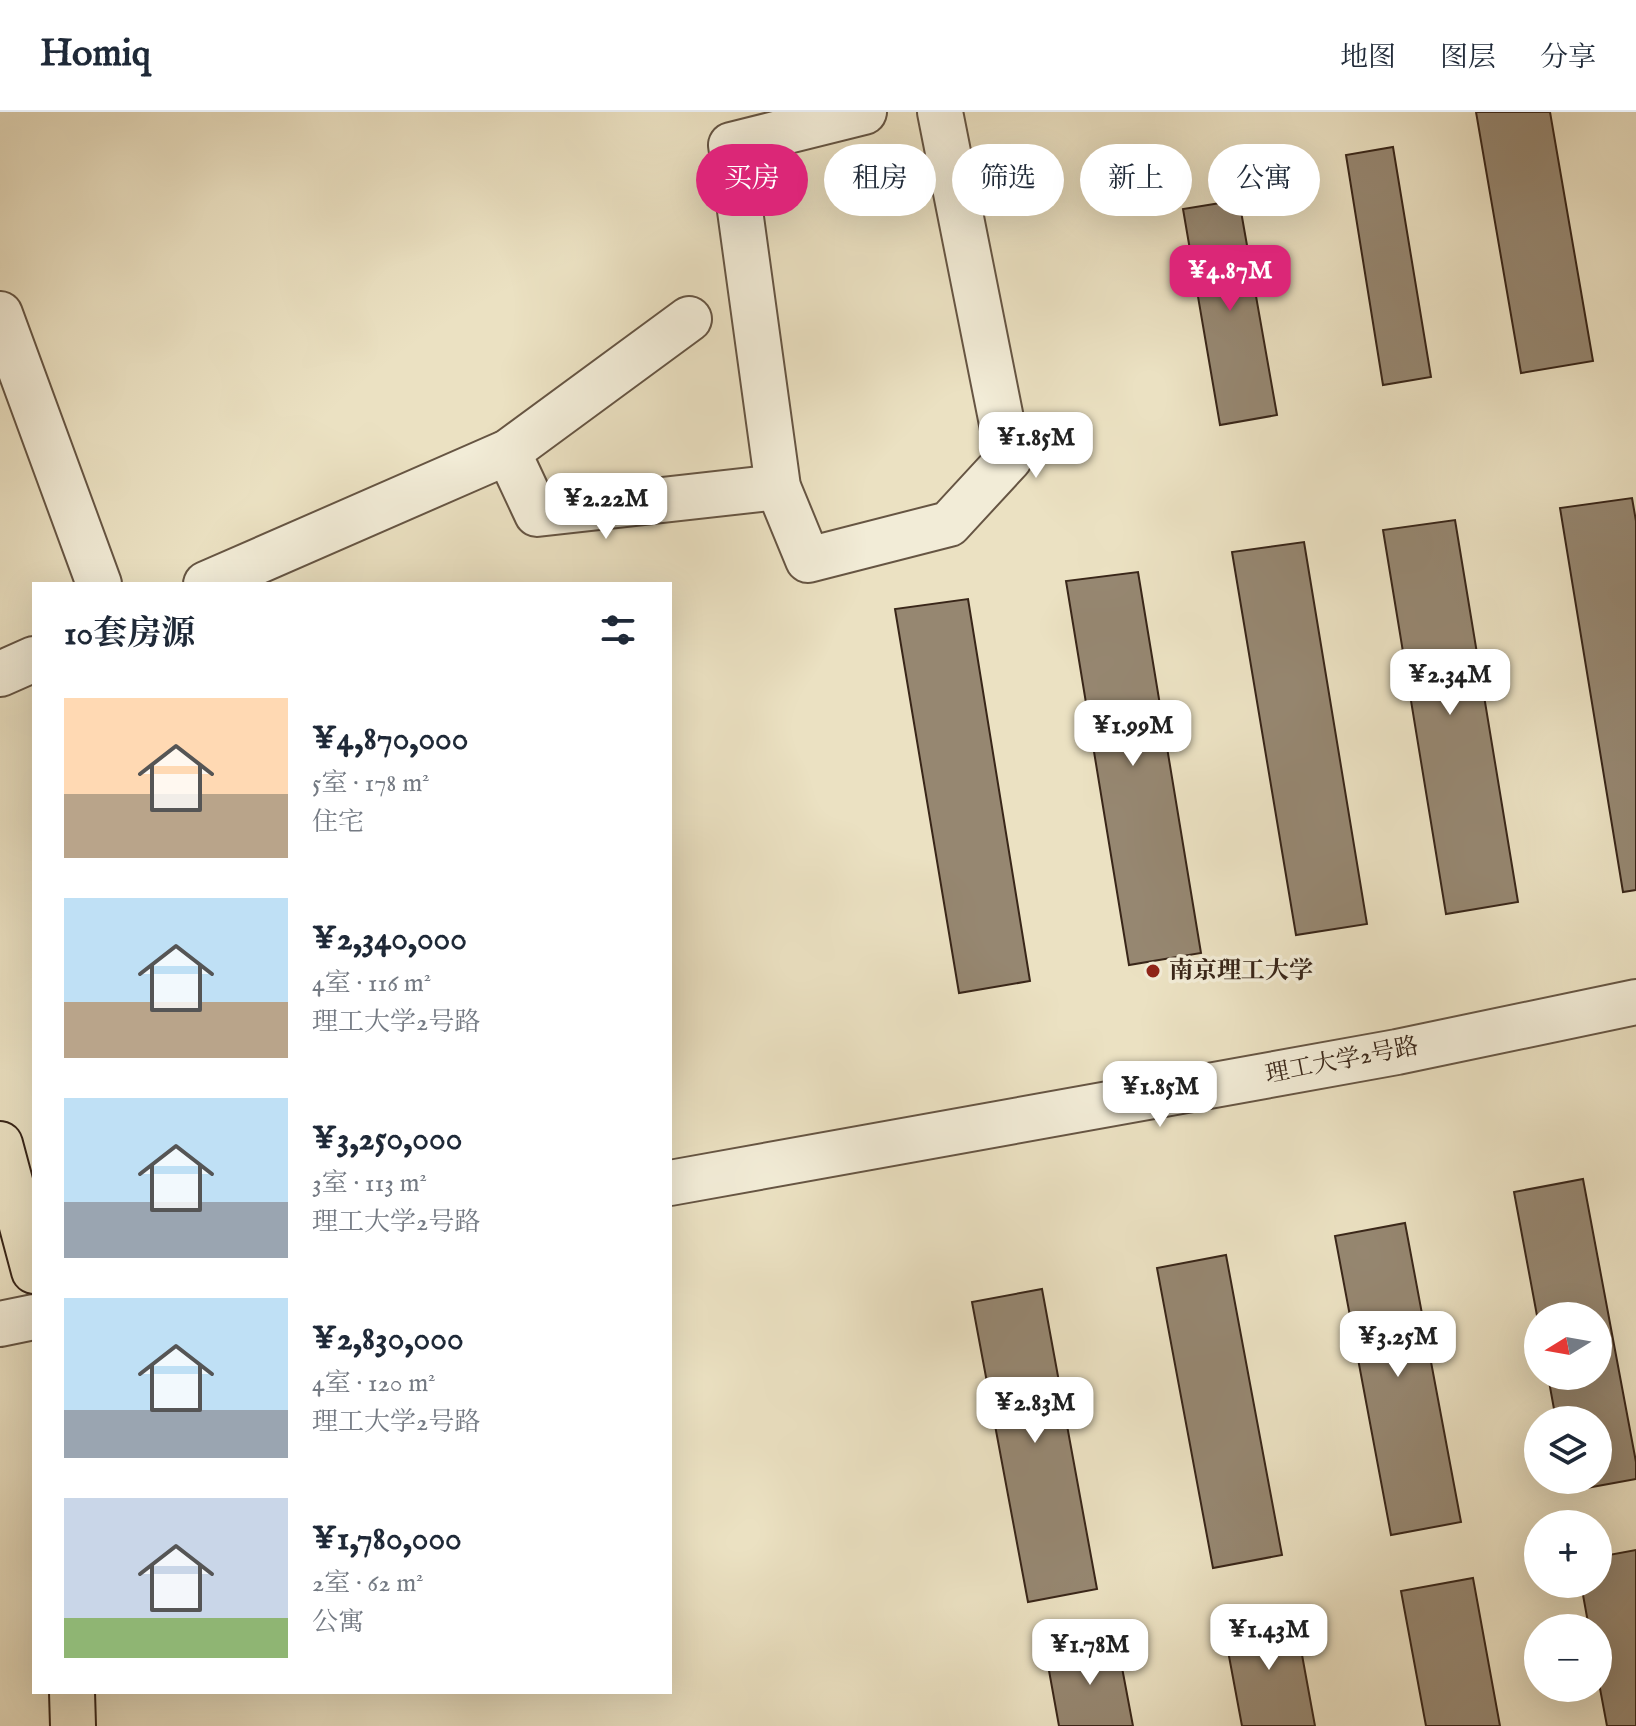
<!DOCTYPE html>
<html lang="zh">
<head>
<meta charset="utf-8">
<style>
	body { margin:0; font-family:"IM FELL English","Noto Serif SC",serif; background:#f6f6f7; color:#1f2937; height:100vh; display:flex; flex-direction:column; font-size:30px; white-space:nowrap }
	* { box-sizing:border-box; margin:0 }
	p { font-size:26px; color:#747a83 }
	.icon { flex:none; width:44px; height:44px; fill:none; stroke:currentColor; stroke-width:2; stroke-linecap:round; stroke-linejoin:round }
	.map { position:relative; flex:1; overflow:hidden }
	.details { position:absolute; left:32px; top:470px; width:640px; height:1112px; display:flex; flex-direction:column; background:#fff; border-radius:0px; box-shadow:0 8px 32px #0002 }
	.details>* { flex:none }
	.top-card { position:absolute; left:696px; top:32px; width:760px; height:72px; display:flex; gap:16px }
	.needle { width:52px; rotate:259deg }
	.fabs { position:absolute; left:1524px; top:1190px; display:grid; gap:16px }
	.fabs a { display:grid; place-items:center; width:88px; height:88px; border-radius:50%; background:#fff; box-shadow:0 8px 32px #0002; font-size:40px }
	.price { position:absolute; translate:-50% -68px; padding:0 18px; border-radius:16px; background:#fff; color:#222; font-size:26px; line-height:52px; filter:drop-shadow(0 2px 4px #0008) }
	.price::after { content:''; position:absolute; left:50%; top:48px; width:24px; height:18px; margin-left:-12px; background:inherit; clip-path:polygon(0 0,100% 0,50% 100%) }
	.price.current { background:#db2777; color:#fff }
	ul { padding:0; list-style:none }
	li { display:flex; align-items:center; gap:24px; height:200px; padding:0 32px }
	li span { display:grid; place-items:center; flex:none; width:224px; height:160px; border-radius:0px; color:#555 }
	li>.icon { margin-inline-start:auto }
	span .icon { width:96px; height:96px; fill:#fffc; stroke-width:1 }
	li b { font-size:34px }
	h2 { display:flex; justify-content:space-between; align-items:center; height:96px; padding:0 32px; font-size:34px }
	.tag { padding:0 28px; border-radius:36px; background:#fff; box-shadow:0 8px 32px #0002; font-size:28px; line-height:72px }
	.tag.current { background:#db2777; color:#fff }
	header { display:flex; align-items:center; gap:48px; box-sizing:border-box; height:112px; padding:0 40px; background:#fff; border-bottom:2px solid #e0e1e3 }
	header strong { font-size:38px }
	nav { display:flex; gap:44px; margin-inline-start:auto; font-size:28px }
	.map>svg:first-child { display:block }
</style>
</head>
<body>
<header>
<strong>Homiq</strong>
<nav><a>地图</a><a>图层</a><a>分享</a></nav>
</header>
<div class="map">
<svg width="1636" height="1614" viewBox="0 0 1636 1614">
	<rect width="100%" height="100%" fill="#ebe1c2"/>
	<filter id="stains"><feTurbulence type="fractalNoise" baseFrequency=".0025" numOctaves="4"/><feColorMatrix values="0 0 0 0 .2 0 0 0 0 .09 0 0 0 0 .02 0 0 0 .5 -.17"/></filter>
	<radialGradient id="worn" r=".72"><stop offset=".6" stop-color="#630" stop-opacity="0"/><stop offset="1" stop-color="#630" stop-opacity=".3"/></radialGradient>
	<g fill="#968771" stroke="#392619" stroke-width="2">
		<polygon points="1476,0 1550,0 1593,249 1521,261"/>
		<polygon points="1393,35 1431,265 1383,273 1346,43"/>
		<polygon points="1239,88 1277,303 1220,313 1183,97"/>
		<polygon points="1632,386 1636,409 1636,778 1623,780 1560,396"/>
		<polygon points="1455,408 1518,790 1446,802 1383,418"/>
		<polygon points="1304,430 1367,812 1296,823 1232,440"/>
		<polygon points="1138,460 1201,841 1129,853 1066,469"/>
		<polygon points="968,487 1030,869 959,881 895,497"/>
		<polygon points="1583,1067 1636,1350 1636,1367 1570,1379 1568,1368 1598,1368 1598,1308 1556,1308 1548,1264 1598,1264 1598,1204 1538,1204 1538,1209 1514,1080"/>
		<polygon points="1405,1111 1461,1410 1391,1423 1335,1124"/>
		<polygon points="1226,1143 1282,1443 1213,1456 1157,1156"/>
		<polygon points="1042,1177 1097,1477 1028,1490 972,1190"/>
		<polygon points="1636,1438 1636,1614 1607,1614 1598,1566 1598,1516 1589,1516 1581,1472 1598,1472 1598,1445"/>
		<polygon points="1473,1466 1500,1614 1426,1614 1401,1479"/>
		<polygon points="1294,1499 1315,1614 1242,1614 1223,1512"/>
		<polygon points="1117,1529 1133,1614 1059,1614 1046,1542"/>
	</g>
	<g fill="none" stroke-linecap="round" stroke-linejoin="round">
		<defs>
			<g id="minor">
				<polyline points="864,0 731,33 778,375 808,448 949,412 1009,347 940,0"/>
				<polyline points="0,202 99,472"/>
				<polyline points="508,340 537,402 778,375"/>
				<polyline points="206,472 508,340 689,207"/>
				<polyline points="0,562 34,547"/>
				<polyline points="670,1071 1397,940 1636,890"/>
				<polyline points="0,1212 34,1205"/>
			</g>
			<g id="major">
				<polyline points="0,1032 34,1159"/>
				<polyline points="72,1580 73,1614"/>
			</g>
		</defs>
		<use href="#minor" stroke="#665543" stroke-width="48"/>
		<use href="#major" stroke="#392619" stroke-width="48"/>
		<use href="#minor" stroke="#f2ecd7" stroke-width="44"/>
		<use href="#major" stroke="#ebe1c2" stroke-width="44"/>
	</g>
	<circle fill="#8f2418" stroke="#f2ecd7" stroke-width="3" cx="1153" cy="859" r="8"/>
	<g text-anchor="middle" dominant-baseline="central" stroke-width="7" stroke-linejoin="round" paint-order="stroke">
		<g font-size="24" font-weight="bold" fill="#392619" stroke="#f2ecd7" text-anchor="start">
			<text x="1169" y="859">南京理工大学</text>
		</g>
		<g font-size="24" fill="#392619" stroke="#f2ecd7">
			<text transform="translate(1342 949) rotate(-11)">理工大学2号路</text>
		</g>
	</g>
	<rect width="100%" height="100%" filter="url(#stains)"/>
	<rect width="100%" height="100%" fill="url(#worn)"/>
</svg>
<div class="fabs">
<a><svg class="needle" viewBox="-14 -14 28 28"><path d="M0-13l5 13h-10z" fill="#e53935"/><path d="M0 13l5-13h-10z" fill="#747a83"/></svg></a>
<a><svg class="icon" aria-label="layers" viewBox="0 0 24 24"><path d="M12 4l9 5-9 5-9-5zM3 14l9 5 9-5"/></svg></a>
<a>+</a>
<a>−</a>
</div>
<b class="price current" style="left:1230px;top:201px">¥4.87M</b>
<b class="price" style="left:1036px;top:368px">¥1.85M</b>
<b class="price" style="left:606px;top:429px">¥2.22M</b>
<b class="price" style="left:1450px;top:605px">¥2.34M</b>
<b class="price" style="left:1133px;top:656px">¥1.99M</b>
<b class="price" style="left:1160px;top:1017px">¥1.85M</b>
<b class="price" style="left:1398px;top:1267px">¥3.25M</b>
<b class="price" style="left:1035px;top:1333px">¥2.83M</b>
<b class="price" style="left:1269px;top:1560px">¥1.43M</b>
<b class="price" style="left:1090px;top:1575px">¥1.78M</b>
<div class="top-card">
<a class="tag current">买房</a>
<a class="tag">租房</a>
<a class="tag">筛选</a>
<a class="tag">新上</a>
<a class="tag">公寓</a>
</div>
<section class="details">
<h2>10套房源<svg class="icon" aria-label="filters" viewBox="0 0 24 24"><path d="M4 7h16M4 17h16"/><circle cx="9" cy="7" r="2"/><circle cx="15" cy="17" r="2"/></svg></h2>
<ul>
<li><span style="background:linear-gradient(#ffd9b3 60%,#b9a48a 0)"><svg class="icon" aria-label="home" viewBox="0 0 24 24"><path d="M3 11l9-7 9 7M6 9v11h12V9"/></svg></span><div><b>¥4,870,000</b><p>5室 · 178 m²</p><p>住宅</p></div></li>
<li><span style="background:linear-gradient(#bfe0f5 65%,#b9a48a 0)"><svg class="icon" aria-label="home" viewBox="0 0 24 24"><path d="M3 11l9-7 9 7M6 9v11h12V9"/></svg></span><div><b>¥2,340,000</b><p>4室 · 116 m²</p><p>理工大学2号路</p></div></li>
<li><span style="background:linear-gradient(#bfe0f5 65%,#9aa5b1 0)"><svg class="icon" aria-label="home" viewBox="0 0 24 24"><path d="M3 11l9-7 9 7M6 9v11h12V9"/></svg></span><div><b>¥3,250,000</b><p>3室 · 113 m²</p><p>理工大学2号路</p></div></li>
<li><span style="background:linear-gradient(#bfe0f5 70%,#9aa5b1 0)"><svg class="icon" aria-label="home" viewBox="0 0 24 24"><path d="M3 11l9-7 9 7M6 9v11h12V9"/></svg></span><div><b>¥2,830,000</b><p>4室 · 120 m²</p><p>理工大学2号路</p></div></li>
<li><span style="background:linear-gradient(#c9d6e8 75%,#8fb573 0)"><svg class="icon" aria-label="home" viewBox="0 0 24 24"><path d="M3 11l9-7 9 7M6 9v11h12V9"/></svg></span><div><b>¥1,780,000</b><p>2室 · 62 m²</p><p>公寓</p></div></li>
</ul>
</section>
</div>
</body>
</html>
